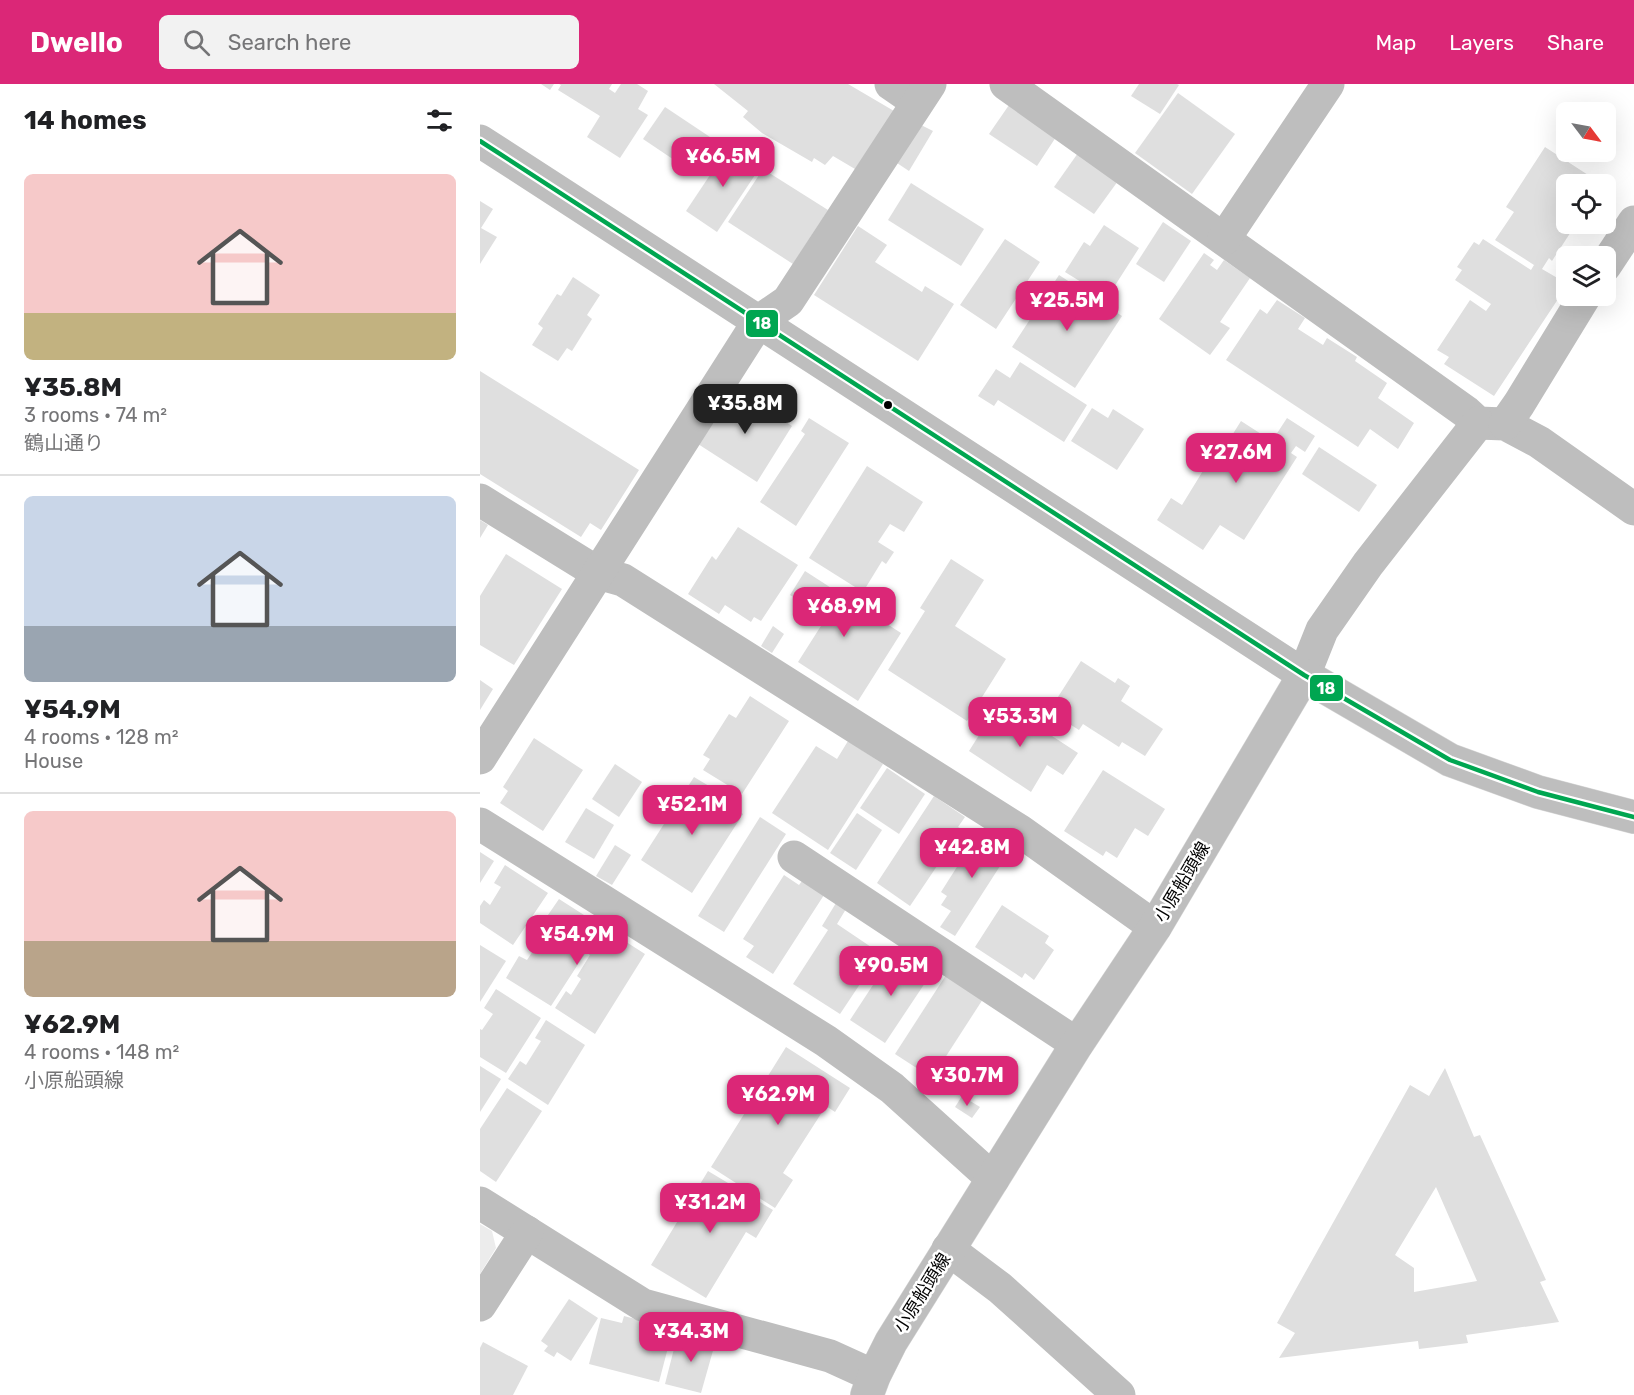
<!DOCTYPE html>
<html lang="en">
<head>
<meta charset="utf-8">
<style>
	body { margin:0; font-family:Rubik,"Noto Sans JP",sans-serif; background:#f2f2f2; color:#202124; height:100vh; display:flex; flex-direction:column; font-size:22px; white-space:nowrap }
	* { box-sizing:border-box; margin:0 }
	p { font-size:20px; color:#757577 }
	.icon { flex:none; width:33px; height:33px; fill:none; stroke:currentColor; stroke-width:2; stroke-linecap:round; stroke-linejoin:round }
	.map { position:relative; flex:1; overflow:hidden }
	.sheet { display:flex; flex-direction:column; background:#fff; width:480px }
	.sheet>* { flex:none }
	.needle { width:39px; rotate:122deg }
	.tools { position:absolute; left:1076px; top:18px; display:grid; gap:12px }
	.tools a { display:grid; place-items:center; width:60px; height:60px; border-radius:9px; background:#fff; box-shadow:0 6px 24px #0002; font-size:30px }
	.price { position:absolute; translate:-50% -51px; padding:0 14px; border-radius:12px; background:#db2777; color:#fff; font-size:20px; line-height:39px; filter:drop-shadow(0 2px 3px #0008) }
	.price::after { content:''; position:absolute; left:50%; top:36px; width:18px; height:14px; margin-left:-9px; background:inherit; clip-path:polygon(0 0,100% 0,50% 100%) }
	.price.selected { background:#222; color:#fff }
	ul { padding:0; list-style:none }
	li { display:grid; align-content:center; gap:12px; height:318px; padding:0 24px }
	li+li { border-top:2px solid #e0e0e0 }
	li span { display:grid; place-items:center; height:186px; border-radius:9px; color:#555 }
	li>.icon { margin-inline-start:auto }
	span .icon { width:108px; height:108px; fill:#fffc; stroke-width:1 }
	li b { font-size:26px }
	h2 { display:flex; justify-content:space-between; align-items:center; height:72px; padding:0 24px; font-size:26px }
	header { display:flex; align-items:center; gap:36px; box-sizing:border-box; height:84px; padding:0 30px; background:#db2777; color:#fff }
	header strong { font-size:28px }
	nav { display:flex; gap:33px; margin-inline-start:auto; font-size:21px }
	.search { width:420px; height:54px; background:#f2f2f2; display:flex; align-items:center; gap:15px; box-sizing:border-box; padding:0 21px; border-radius:9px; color:#757577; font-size:22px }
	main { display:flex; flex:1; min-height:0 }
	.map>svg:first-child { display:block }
</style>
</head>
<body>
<header>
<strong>Dwello</strong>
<div class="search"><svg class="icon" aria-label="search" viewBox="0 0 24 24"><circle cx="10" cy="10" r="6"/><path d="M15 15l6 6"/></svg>Search here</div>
<nav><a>Map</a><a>Layers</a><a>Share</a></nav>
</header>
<main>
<section class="sheet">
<h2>14 homes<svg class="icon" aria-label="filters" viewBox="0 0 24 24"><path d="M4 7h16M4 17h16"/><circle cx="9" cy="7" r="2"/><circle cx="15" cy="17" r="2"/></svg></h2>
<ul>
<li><span style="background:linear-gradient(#f6c9c9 75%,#c2b280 0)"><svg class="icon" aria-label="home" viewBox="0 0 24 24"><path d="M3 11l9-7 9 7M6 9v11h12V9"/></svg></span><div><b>¥35.8M</b><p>3 rooms · 74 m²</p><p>鶴山通り</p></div></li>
<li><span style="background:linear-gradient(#c9d6e8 70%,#9aa5b1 0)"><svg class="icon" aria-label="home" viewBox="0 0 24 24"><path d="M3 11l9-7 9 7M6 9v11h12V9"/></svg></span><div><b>¥54.9M</b><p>4 rooms · 128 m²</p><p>House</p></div></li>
<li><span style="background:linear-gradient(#f6c9c9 70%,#b9a48a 0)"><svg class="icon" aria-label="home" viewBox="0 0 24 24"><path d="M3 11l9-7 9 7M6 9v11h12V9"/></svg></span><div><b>¥62.9M</b><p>4 rooms · 148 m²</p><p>小原船頭線</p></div></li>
</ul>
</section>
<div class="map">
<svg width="1154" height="1311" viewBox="0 0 1154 1311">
	<rect width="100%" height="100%" fill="#fff"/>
	<polygon fill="#ececec" points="0,1140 12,1147 16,1164 0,1190"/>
	<g fill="#dfdfdf" fill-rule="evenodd">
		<polygon points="61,0 74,0 70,6"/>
		<polygon points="79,0 132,0 129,5 135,9 141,0 157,0 168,7 158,25 168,31 140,74 107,53 120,32 78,6 81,1"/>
		<polygon points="234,0 368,0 414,27 375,85 353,72 345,81 334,74 332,78 282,49 263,33 268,27"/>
		<polygon points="659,0 697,0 699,1 680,30 651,12"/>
		<polygon points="698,9 755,50 712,110 655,69"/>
		<polygon points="529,21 576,53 557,82 509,50"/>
		<polygon points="185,23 230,53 209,86 163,55"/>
		<polygon points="441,41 453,47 429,87 417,79"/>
		<polygon points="250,61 281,82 237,148 206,127"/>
		<polygon points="1065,63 1122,100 1086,100 1086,140 1096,140 1072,177 1069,174 1062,185 1086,199 1086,203 1014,312 964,280 969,273 957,266 990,216 1006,227 1011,220 975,196 982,186 977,183 994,158 999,161 1003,155 1051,186 1054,181 1015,156 1034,128 1026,123"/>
		<polygon points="598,69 638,97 614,130 574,103"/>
		<polygon points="283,85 348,126 313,180 248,138"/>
		<polygon points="431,99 504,145 481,182 408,136"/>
		<polygon points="0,117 13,125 1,144 17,153 0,180"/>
		<polygon points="683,138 711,157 684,198 656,180"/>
		<polygon points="624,141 659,164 627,214 585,188 604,158 610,162"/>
		<polygon points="378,142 407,161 395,178 442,208 445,202 474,220 438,277 334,211"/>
		<polygon points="525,155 560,178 516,245 480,221"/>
		<polygon points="724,169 734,176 730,181 737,186 744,176 770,194 740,238 750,244 730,271 679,235"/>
		<polygon points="579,191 642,232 595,304 532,263"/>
		<polygon points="93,193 120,211 107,231 112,235 92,267 87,264 78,277 52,261 63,244 58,240 77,210 81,212"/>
		<polygon points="797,216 825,234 818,245 843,261 847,254 877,273 875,277 907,299 898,314 934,339 918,365 890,345 878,363 746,276 780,225 787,230"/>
		<polygon points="540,278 607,321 584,358 518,316 514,322 498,312 516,285 530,294"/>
		<polygon points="0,287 159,386 121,446 110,439 101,453 0,390"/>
		<polygon points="254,304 312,342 277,398 218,360"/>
		<polygon points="612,324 628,334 633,325 664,345 637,386 591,357"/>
		<polygon points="329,334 369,359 316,442 280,418 325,350 321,347"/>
		<polygon points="807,334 835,352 825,368 816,362 811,369 817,373 764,456 740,441 723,466 677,436 691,414 702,421 729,377 734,380 761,337 792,357"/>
		<polygon points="839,363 897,401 879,428 822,390"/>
		<polygon points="387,382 443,418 424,448 410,440 398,458 414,468 406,480 402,477 383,508 329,474"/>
		<polygon points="0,436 8,441 0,454"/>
		<polygon points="258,443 318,481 281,537 274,533 271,538 245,521 239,530 208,510 232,472 236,476"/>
		<polygon points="26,470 82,505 34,581 0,561 0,512"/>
		<polygon points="471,475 504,496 475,542 526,575 487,637 408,586 445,527 440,524"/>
		<polygon points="325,487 421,549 378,617 318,578 346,534 310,511"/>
		<polygon points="293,542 304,550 292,569 281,562"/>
		<polygon points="601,577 635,599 638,594 650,602 641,617 683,645 665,672 642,658 639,663 603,640 599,646 569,627"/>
		<polygon points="0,596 13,605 0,626"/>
		<polygon points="270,612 309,637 262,710 223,686 230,675 223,671 249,630 256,634"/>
		<polygon points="520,618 598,669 583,691 567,681 551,708 489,667"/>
		<polygon points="54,654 103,686 63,747 20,719 28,707 23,703"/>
		<polygon points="368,657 403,680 348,766 292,729 336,662 357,675"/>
		<polygon points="135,680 162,698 139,733 112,715"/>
		<polygon points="407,684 445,710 419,750 380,724"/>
		<polygon points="623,686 685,725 668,752 655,744 637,774 626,767 623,772 584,747"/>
		<polygon points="214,693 239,708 236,713 263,730 212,809 161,776"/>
		<polygon points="454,712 485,733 478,743 482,745 430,822 397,799"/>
		<polygon points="106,724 134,741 114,775 85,758"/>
		<polygon points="377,729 402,746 376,786 350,769"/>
		<polygon points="280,733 306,750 244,848 218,832"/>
		<polygon points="501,745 531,765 475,852 460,843 471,827 461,821 467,812 461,808"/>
		<polygon points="135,761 151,771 132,801 116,792"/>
		<polygon points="0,768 14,777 0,799"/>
		<polygon points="25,781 68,809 33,861 0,839 0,822 4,816 10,821 21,803 14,799"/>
		<polygon points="304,791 319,801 322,797 344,811 293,890 266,873 274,862 263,855"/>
		<polygon points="79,815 165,870 115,950 75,924 86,907 91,911 101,895 97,892 110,871 106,868 71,922 26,894 39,872 47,876 57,861 50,857"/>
		<polygon points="356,819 366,825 357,840 397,867 383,889 386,891 360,930 313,900 348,846 342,842"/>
		<polygon points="522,821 569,852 565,859 574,866 554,896 545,889 542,894 495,863"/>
		<polygon points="0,861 26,877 0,918"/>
		<polygon points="412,872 427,883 433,874 453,887 405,959 370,936"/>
		<polygon points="466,891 503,915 452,994 415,970"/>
		<polygon points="16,905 61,934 26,989 0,973 0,945 2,946 13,930 4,924"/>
		<polygon points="66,936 105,961 68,1021 28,995 40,977 46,981 61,957 55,954"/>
		<polygon points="306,963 370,1004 355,1028 346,1022 303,1089 313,1096 295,1124 231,1083"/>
		<polygon points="0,982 21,995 0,1028"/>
		<path d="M965,984L994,1053L1000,1051L1066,1196L1060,1198L1079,1238L986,1251L988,1259L939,1265L938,1257L799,1274L815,1249L797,1239L930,1001L949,1012ZM956,1103L997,1197L934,1208V1184L915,1171Z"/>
		<polygon points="27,1004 62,1027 16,1098 0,1087 0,1045"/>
		<polygon points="482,1012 500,1023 492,1034 475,1023"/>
		<polygon points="228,1087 293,1126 276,1154 266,1148 226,1214 171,1181"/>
		<polygon points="89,1215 118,1234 91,1277 77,1268 74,1273 64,1267 68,1262 61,1257"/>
		<polygon points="144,1232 163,1237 160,1245 191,1252 179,1298 109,1280 121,1234 142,1239"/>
		<polygon points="206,1249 236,1256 221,1309 185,1300 196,1257 203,1258"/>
		<polygon points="3,1258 48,1282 33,1311 0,1311 0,1264"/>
	</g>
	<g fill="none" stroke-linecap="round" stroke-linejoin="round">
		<defs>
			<polyline id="major" points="387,1311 394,1292 411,1258 597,960 675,843 824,591 970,676 1058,708 1154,733"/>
		</defs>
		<use href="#major" stroke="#dbdbdb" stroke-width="34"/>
		<g stroke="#bebebe" stroke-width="33">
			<polyline points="411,0 437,18"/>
			<polyline points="526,0 986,328 998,339 1025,340 1059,358 1154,425"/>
			<polyline points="0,57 824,591 842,546 888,480 998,339"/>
			<polyline points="744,155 848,0"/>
			<polyline points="1125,182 1154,138"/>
			<polyline points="1025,340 1039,320 1105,212"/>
			<polyline points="0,416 118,489 143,496 540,747 675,843"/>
			<polyline points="0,674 279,237 308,217 450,0"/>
			<polyline points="0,740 346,957 412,1004 513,1095"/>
			<polyline points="314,773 597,960"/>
			<polyline points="0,1119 163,1221 350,1272 394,1292"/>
			<polyline points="468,1165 520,1204 639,1311"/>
			<polyline points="0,1221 47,1148"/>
		</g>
		<use href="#major" stroke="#bebebe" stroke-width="33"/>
		<defs>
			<polyline id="bus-1" points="0,57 824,591 970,676 1058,708 1154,733"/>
		</defs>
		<use href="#bus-1" stroke="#fff" stroke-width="9"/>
		<use href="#bus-1" stroke="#00a651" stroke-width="4.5"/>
	</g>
	<circle fill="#000" stroke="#fff" stroke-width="2" cx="408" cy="321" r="5"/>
	<g text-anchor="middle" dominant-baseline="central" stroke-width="5" stroke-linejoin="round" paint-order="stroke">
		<g font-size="18" fill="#000" stroke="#fff">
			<text transform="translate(702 798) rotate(-59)">小原船頭線</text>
			<text transform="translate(442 1209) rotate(-58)">小原船頭線</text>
		</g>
	</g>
	<g stroke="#fff" stroke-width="2">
		<rect x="265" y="225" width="34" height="29" rx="6" fill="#00a651"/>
		<rect x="829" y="590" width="35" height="28" rx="6" fill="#00a651"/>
	</g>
	<g font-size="16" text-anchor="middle" font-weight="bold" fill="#fff">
		<text x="282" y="245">18</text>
		<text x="846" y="610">18</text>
	</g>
</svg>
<div class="tools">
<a><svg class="needle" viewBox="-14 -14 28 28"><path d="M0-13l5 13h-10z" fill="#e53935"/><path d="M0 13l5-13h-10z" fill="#757577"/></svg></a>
<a><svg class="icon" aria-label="locate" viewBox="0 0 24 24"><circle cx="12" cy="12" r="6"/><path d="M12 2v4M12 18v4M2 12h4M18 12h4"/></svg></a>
<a><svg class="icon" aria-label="layers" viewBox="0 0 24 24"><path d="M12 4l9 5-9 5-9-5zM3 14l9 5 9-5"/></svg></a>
</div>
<b class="price" style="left:243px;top:104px">¥66.5M</b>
<b class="price" style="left:587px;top:248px">¥25.5M</b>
<b class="price selected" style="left:265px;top:351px">¥35.8M</b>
<b class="price" style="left:756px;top:400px">¥27.6M</b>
<b class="price" style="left:364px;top:554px">¥68.9M</b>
<b class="price" style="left:540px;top:664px">¥53.3M</b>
<b class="price" style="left:212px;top:752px">¥52.1M</b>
<b class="price" style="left:492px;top:795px">¥42.8M</b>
<b class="price" style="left:97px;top:882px">¥54.9M</b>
<b class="price" style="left:411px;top:913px">¥90.5M</b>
<b class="price" style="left:487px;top:1023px">¥30.7M</b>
<b class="price" style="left:298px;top:1042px">¥62.9M</b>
<b class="price" style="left:230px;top:1150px">¥31.2M</b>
<b class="price" style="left:211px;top:1279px">¥34.3M</b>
</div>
</main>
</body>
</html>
